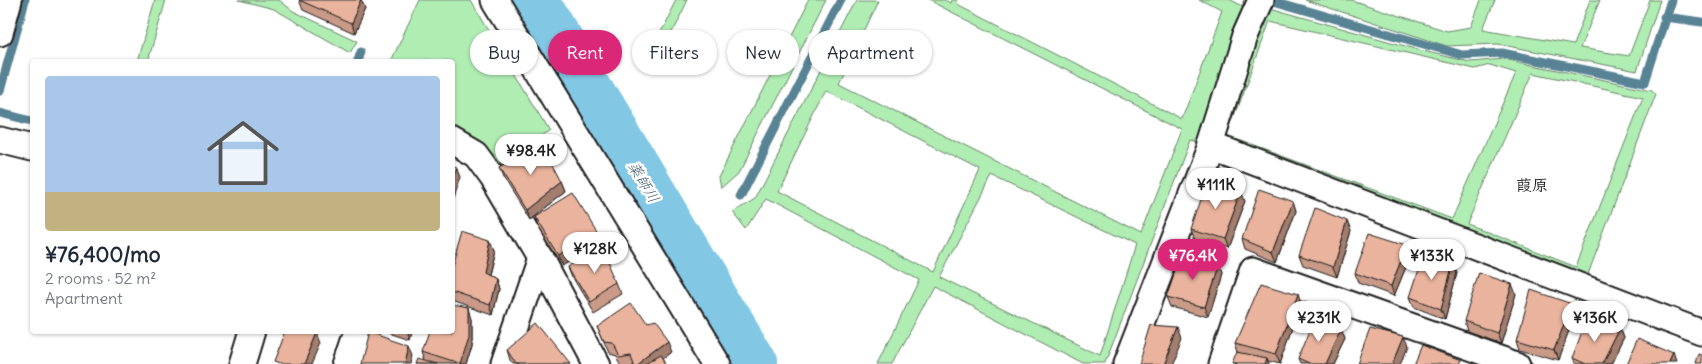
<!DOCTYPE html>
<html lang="en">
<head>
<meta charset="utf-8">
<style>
	body { margin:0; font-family:Delius,"Klee One",sans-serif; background:#f2f2f3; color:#1f2937; height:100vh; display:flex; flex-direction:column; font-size:19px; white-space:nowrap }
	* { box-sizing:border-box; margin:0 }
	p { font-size:16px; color:#747a83 }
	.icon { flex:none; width:28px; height:28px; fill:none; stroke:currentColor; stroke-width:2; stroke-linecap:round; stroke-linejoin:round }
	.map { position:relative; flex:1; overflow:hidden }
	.sheet { position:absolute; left:30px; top:59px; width:425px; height:275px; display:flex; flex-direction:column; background:#fff; border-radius:5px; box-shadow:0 1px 4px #0004 }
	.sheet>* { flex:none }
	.top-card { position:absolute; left:470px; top:30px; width:475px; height:45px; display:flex; gap:10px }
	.price { position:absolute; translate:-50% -42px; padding:0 11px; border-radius:18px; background:#fff; color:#222; font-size:16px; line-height:32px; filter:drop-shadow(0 1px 2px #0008) }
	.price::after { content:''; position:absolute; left:50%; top:30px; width:15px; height:11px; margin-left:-8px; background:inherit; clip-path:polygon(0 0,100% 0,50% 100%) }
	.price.active { background:#db2777; color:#fff }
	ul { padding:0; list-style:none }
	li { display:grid; align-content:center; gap:10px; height:265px; padding:0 15px }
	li+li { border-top:1px solid #e0e1e3 }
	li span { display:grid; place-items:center; height:155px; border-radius:5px; color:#555 }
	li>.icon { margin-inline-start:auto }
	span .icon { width:90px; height:90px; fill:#fffc; stroke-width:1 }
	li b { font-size:21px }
	.chip { padding:0 18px; border-radius:22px; background:#fff; box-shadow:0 1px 4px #0004; font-size:18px; line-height:45px }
	.chip.active { background:#db2777; color:#fff }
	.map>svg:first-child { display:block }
</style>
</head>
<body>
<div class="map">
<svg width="1702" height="364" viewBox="0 0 1702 364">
	<rect width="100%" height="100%" fill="#fff"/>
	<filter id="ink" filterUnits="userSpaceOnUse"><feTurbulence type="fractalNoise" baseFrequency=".02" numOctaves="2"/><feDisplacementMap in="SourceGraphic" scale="10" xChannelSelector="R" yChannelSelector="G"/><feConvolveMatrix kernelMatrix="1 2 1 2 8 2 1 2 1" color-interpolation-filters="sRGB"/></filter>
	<g filter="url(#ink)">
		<g fill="#b0edb3" stroke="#668468" fill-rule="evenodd">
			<polygon points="155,0 166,0 148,61 137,61"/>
			<polygon points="239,0 279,0 293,11 357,41 350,53 274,9"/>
			<polygon points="420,0 471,0 549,130 500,167 453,127 452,61 391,61"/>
			<polygon points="676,0 687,0 653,69 644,64"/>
			<polygon points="808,0 826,0 739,171 721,187 719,176"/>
			<path d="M857,0H878L839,83L1141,235L1182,129L928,0H946L951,3L952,0H959L958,4L1182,119L1222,12L1199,0H1229L1255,13L1259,5L1423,51L1470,62L1504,59L1652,90L1656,94L1587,277L1702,318V333L1211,145L1190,140L1105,364H1083L933,286L892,364H878L919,280L766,199L746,230L732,212L755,198ZM1270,21L1475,69L1490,65L1516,73L1452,219L1228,136ZM1533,73L1643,97L1576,267L1467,224ZM826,91L980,170L933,272L777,191ZM992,176L1135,245L1100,356L939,277Z"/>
			<polygon points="1305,0 1351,0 1447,31 1471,27 1481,0 1495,0 1483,29 1573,45 1590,0 1600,0 1580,48 1629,56 1650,0 1660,0 1637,71 1498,44 1447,46"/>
		</g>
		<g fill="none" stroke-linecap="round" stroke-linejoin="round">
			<g stroke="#598394" stroke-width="9">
				<polyline points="1270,0 1462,55 1502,53 1645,82 1671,0"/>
				<polyline points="1664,17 1702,22"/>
				<polyline points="358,61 361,52"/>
				<polyline points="0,91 25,0"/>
				<polyline points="0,113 32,121"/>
				<polyline points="741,195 841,0"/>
			</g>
			<polyline stroke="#82c8e4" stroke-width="50" points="535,0 753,364"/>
			<defs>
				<g id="minor">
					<polyline points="495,0 717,364"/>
					<polyline points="0,33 9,0"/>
					<polyline points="0,140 32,148"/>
					<polyline points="452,141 476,155 493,178 540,258 596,364"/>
					<polyline points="1211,145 1702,333"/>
					<polyline points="242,364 252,331"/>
					<polyline points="347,364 358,331"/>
					<polyline points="504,364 540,258"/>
					<polyline points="1126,364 1211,145 1245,36 1261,0"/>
					<polyline points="1221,364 1253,270 1517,364"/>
				</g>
			</defs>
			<use href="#minor" stroke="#1c1c1c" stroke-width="29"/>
			<use href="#minor" stroke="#fff" stroke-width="25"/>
		</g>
		<g fill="#c89a87" stroke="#1c1c1c">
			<polygon points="299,0 365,9 354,33 303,10"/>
			<polygon points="499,168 562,181 566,191 529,220 503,178"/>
			<polygon points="1245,201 1227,249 1195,239 1191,229"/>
			<polygon points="1293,201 1296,211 1277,262 1245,249 1242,239"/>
			<polygon points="534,217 600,242 562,266 537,227"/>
			<polygon points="1351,231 1337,277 1303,265 1299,255"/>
			<polygon points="494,250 488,275 496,279 499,289 493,315 452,301 452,266"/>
			<polygon points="1411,255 1394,296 1358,283 1355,273"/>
			<polygon points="1218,265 1221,275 1208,317 1172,307 1168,297"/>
			<polygon points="568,267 619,284 623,294 593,312 572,277"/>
			<polygon points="1457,273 1445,319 1414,307 1410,297"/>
			<polygon points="1516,294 1501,343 1467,331 1464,321"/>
			<polygon points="1301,304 1280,364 1268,361 1269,364 1238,352 1235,343"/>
			<polygon points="1572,304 1575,314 1558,360 1520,349 1517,339"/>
			<polygon points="472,318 472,344 466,364 417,364 426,361 423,352"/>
			<polygon points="646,325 671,352 663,358 667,364 634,364 634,363 621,364 615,354 608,352 597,326"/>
			<polygon points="1620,328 1624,338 1611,364 1574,364 1572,358"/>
			<polygon points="1341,329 1345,339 1333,364 1300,364 1298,359"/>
			<polygon points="383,331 412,331 410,340"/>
			<polygon points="507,350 571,364 513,364 510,360"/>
		</g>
		<g fill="#a37d6e" stroke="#1c1c1c">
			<polygon points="361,0 365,9 354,33 351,23"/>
			<polygon points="456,167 460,177 452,202 452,179"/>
			<polygon points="562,181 566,191 529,220 525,210"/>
			<polygon points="1241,191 1245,201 1227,249 1223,239"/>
			<polygon points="1293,201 1296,211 1277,262 1273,252"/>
			<polygon points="1347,221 1351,231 1337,277 1333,267"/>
			<polygon points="597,232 600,242 562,266 558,256"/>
			<polygon points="490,240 494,250 486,282 483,272"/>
			<polygon points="1407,245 1411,255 1394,296 1391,286"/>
			<polygon points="1453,263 1457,273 1445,319 1441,309"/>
			<polygon points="1218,265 1221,275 1208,317 1204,307"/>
			<polygon points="496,279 499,289 493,315 490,305"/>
			<polygon points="1512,284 1516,294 1501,343 1497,333"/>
			<polygon points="1298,294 1301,304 1280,364 1276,354"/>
			<polygon points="1572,304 1575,314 1558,360 1554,350"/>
			<polygon points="469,308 472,318 472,344 466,364 460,364"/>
			<polygon points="1178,327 1182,338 1171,364 1163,364"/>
			<polygon points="1620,328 1624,338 1611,364 1602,364"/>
			<polygon points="1341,329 1345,339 1333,364 1325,364"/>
			<polygon points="407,331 412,331 410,340"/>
			<polygon points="317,333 321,343 312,364 304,364"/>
			<polygon points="1403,337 1407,347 1400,364 1392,364"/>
			<polygon points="667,342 671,352 655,364 637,364"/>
			<polygon points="409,346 413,356 411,364 405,364"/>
			<polygon points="1674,355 1677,364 1670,364"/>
			<polygon points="1267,358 1269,364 1265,364"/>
		</g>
		<g fill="#e9b39d" stroke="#1c1c1c">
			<polygon points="299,0 361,0 351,23"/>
			<polygon points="542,143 562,181 525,210 499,168"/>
			<polygon points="452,166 456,167 452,179"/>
			<polygon points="1207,182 1241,191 1223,239 1191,229"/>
			<polygon points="1259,189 1293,201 1273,252 1242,239"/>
			<polygon points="573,193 597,232 558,256 534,217"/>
			<polygon points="1315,208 1347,221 1333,267 1299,255"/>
			<polygon points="462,231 490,240 483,272 496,279 490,305 452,292 452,266"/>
			<polygon points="1369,233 1407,245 1391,286 1355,273"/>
			<polygon points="603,246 619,284 589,302 568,267"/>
			<polygon points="1183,254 1218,265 1204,307 1168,297"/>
			<polygon points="1424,254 1453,263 1441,309 1410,297"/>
			<polygon points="1479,273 1512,284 1497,333 1464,321"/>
			<polygon points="1261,283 1298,294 1276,354 1235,343"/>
			<polygon points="1531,290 1572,304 1554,350 1517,339"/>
			<polygon points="631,303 646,325 653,323 667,342 637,364 635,364 631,353 618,355 612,343 604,342 597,326"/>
			<polygon points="452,305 469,308 469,334 460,364 423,352 430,331 452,331"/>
			<polygon points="1587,319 1620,328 1602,364 1585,364 1572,358"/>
			<polygon points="1314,320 1341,329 1325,364 1309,364 1298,359"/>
			<polygon points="538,323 571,364 516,364 507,350"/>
			<polygon points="1151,325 1178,327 1163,364 1139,364"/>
			<polygon points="1370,329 1403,337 1392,364 1357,364"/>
			<polygon points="285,331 312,331 317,333 304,364 279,364 273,362"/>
			<polygon points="368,332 409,346 405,364 360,364"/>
			<polygon points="1637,339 1674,355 1670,364 1626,364"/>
			<polygon points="1421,345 1461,360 1459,364 1413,364"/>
			<polygon points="1237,352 1267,358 1265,364 1232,364"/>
			<polygon points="1699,354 1702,355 1702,364 1696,364"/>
			<polygon points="661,355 667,364 645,364"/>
			<polygon points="419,359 438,364 417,364"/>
		</g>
	</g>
	<g text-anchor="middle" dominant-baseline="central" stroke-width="5" stroke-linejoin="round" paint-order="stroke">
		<g font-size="15" font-style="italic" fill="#45616c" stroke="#fff">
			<text transform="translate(644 182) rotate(59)">薬師川</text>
		</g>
		<g font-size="16" font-weight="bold" fill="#1c1c1c" stroke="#fff">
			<text x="1532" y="185">葭原</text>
		</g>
	</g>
</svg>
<b class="price" style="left:531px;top:176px">¥98.4K</b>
<b class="price" style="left:1216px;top:210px">¥111K</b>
<b class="price" style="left:595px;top:274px">¥128K</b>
<b class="price active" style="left:1193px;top:281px">¥76.4K</b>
<b class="price" style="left:1432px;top:281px">¥133K</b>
<b class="price" style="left:1319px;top:343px">¥231K</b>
<b class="price" style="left:1595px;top:343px">¥136K</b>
<div class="top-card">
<a class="chip">Buy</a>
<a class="chip active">Rent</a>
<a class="chip">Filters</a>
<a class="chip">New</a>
<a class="chip">Apartment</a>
</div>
<section class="sheet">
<ul>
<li><span style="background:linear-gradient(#a9c7e8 75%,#c2b280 0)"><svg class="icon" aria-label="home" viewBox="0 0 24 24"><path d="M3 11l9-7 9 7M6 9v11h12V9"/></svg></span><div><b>¥76,400/mo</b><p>2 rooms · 52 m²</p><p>Apartment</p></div></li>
</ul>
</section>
</div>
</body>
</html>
